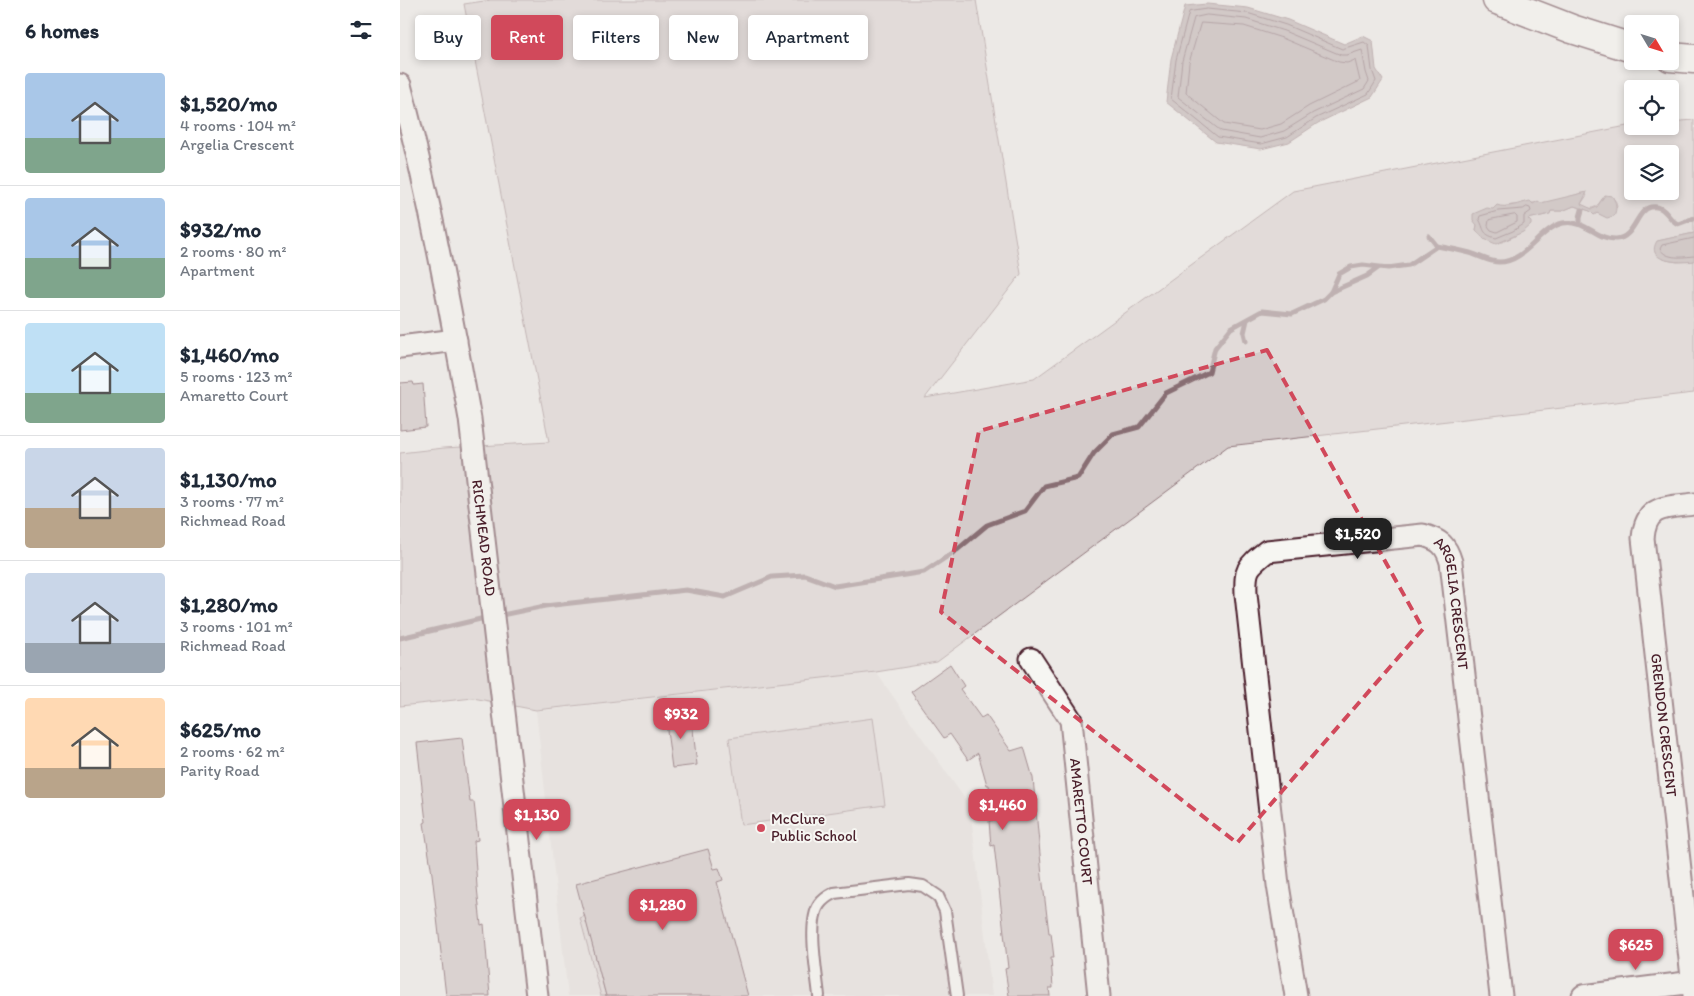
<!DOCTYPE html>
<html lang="en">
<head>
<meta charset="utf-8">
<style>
	body { margin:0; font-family:Itim,sans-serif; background:#f2f2f3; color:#1f2937; height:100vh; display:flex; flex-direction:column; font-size:19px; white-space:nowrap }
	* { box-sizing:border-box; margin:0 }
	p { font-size:16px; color:#747a83 }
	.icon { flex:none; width:28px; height:28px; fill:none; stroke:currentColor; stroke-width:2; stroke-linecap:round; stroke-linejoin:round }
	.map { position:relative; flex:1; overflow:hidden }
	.details { display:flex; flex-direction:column; background:#fff; width:400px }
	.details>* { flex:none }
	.top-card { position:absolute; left:15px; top:15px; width:475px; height:45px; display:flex; gap:10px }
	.needle { width:32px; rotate:128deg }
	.tools { position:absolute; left:1224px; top:15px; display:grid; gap:10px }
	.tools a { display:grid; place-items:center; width:55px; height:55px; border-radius:5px; background:#fff; box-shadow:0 2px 8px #0003; font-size:25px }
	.price { position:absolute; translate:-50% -42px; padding:0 11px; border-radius:10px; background:#d1495b; color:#fff; font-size:16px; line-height:32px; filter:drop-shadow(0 1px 2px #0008) }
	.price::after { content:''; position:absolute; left:50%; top:30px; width:15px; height:11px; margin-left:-8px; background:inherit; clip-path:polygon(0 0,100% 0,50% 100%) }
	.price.active { background:#222; color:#fff }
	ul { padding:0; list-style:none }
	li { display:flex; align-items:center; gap:15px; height:125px; padding:0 25px }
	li+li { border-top:1px solid #e0e1e3 }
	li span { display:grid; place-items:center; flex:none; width:140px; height:100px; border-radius:5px; color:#555 }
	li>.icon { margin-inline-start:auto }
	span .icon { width:60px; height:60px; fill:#fffc; stroke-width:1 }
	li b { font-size:21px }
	h2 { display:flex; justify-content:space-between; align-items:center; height:60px; padding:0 25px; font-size:21px }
	.tag { padding:0 18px; border-radius:5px; background:#fff; box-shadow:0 2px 8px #0003; font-size:18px; line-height:45px }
	.tag.active { background:#d1495b; color:#fff }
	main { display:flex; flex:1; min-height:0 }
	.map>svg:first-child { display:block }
</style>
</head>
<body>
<main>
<section class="details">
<h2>6 homes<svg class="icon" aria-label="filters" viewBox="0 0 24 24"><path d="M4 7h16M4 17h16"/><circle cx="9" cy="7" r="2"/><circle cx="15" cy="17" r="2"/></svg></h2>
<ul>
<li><span style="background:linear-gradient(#a9c7e8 65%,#7fa58c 0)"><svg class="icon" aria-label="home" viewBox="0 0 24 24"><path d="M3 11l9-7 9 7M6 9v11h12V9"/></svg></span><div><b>$1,520/mo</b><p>4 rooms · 104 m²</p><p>Argelia Crescent</p></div></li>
<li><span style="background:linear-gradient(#a9c7e8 60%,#7fa58c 0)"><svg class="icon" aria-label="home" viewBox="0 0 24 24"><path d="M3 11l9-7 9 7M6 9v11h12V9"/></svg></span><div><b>$932/mo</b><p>2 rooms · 80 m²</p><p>Apartment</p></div></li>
<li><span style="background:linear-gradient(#bfe0f5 70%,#7fa58c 0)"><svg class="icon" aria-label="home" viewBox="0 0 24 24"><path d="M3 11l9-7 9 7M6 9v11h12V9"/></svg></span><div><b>$1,460/mo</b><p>5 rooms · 123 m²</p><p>Amaretto Court</p></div></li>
<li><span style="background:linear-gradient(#c9d6e8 60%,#b9a48a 0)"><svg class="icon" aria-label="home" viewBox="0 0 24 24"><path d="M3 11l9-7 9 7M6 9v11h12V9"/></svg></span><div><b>$1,130/mo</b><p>3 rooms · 77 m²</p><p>Richmead Road</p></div></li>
<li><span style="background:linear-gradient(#c9d6e8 70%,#9aa5b1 0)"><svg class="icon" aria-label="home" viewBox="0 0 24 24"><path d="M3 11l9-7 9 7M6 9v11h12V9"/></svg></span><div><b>$1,280/mo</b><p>3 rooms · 101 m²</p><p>Richmead Road</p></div></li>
<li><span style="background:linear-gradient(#ffd9b3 70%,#b9a48a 0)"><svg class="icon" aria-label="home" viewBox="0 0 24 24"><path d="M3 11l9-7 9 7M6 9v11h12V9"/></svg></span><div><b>$625/mo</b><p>2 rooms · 62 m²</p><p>Parity Road</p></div></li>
</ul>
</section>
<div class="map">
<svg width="1294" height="996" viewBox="0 0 1294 996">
	<rect width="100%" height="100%" fill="#ece9e6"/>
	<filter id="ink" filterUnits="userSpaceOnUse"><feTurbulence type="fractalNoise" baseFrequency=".02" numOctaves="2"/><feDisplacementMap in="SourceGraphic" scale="10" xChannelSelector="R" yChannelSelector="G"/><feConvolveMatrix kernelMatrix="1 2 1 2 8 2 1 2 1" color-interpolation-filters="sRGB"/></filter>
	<g filter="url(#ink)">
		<polygon fill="#e0dad8" points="476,672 570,806 592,996 168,996 136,711"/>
		<g fill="#d4cbca" stroke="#8f757a" fill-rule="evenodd">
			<path d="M91,0H576L621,274L525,398L634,379L893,191L1232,125L1270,126V122L1294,120V233L1258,241L1266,260L1277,262L1294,261V393L828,446L537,662L476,672L136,710L73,698L0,706V453L44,448L149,442L64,4ZM1232,154H1270V191H1232ZM1181,193L1187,195L1181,204C1191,212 1196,208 1202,199L1212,196L1216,202L1217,207L1206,217L1197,213L1194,215L1190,211L1174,206L1162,211H1151L1146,215L1127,219L1115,236L1102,242L1084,239L1076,230L1077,225L1093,209L1112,205H1122L1126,202C1139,206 1168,198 1181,193Z"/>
			<polygon points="473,718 485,805 341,825 329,738"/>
			<polygon points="185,916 206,996 201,996 180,918"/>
		</g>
		<g fill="#b1a2a3" stroke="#886e73">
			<polygon points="807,4 848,8 888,20 944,44 963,36 973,41 976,69 983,80 972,97 918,123 889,142 861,149 816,142 766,102 771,59 785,6"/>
			<path d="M1187,192L1181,204L1192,209L1197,207L1205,195L1212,196C1217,204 1217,208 1214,216L1207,218L1197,213L1194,215L1190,211L1174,206L1162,211H1151L1150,214L1128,219L1131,222V225L1123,232L1096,244L1084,239L1076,230L1077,225L1073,220V214L1087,208L1093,209L1097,205C1106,209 1120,203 1130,201L1133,204L1138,201L1141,203Z"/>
			<path d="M1294,233V261C1282,263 1244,263 1257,241Z"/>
		</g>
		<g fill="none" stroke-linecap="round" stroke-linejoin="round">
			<g stroke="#73535b" stroke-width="1">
				<polygon points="807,9 847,13 886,25 942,49 964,42 969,46 972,70 976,81 968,94 916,118 887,137 861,144 818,137 771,99 776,60 789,12"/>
				<polygon points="807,15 846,19 884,31 941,55 947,55 962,50 966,72 969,81 964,89 913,113 884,131 860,138 821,131 778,97 782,61 794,18"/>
				<polygon points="801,23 844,26 882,38 939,62 947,63 955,60 960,81 909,106 881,124 860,130 824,124 786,93 789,63"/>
				<path d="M1127,207L1130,208L1131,211L1124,216V224L1113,231L1096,238C1081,234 1085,229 1079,219L1080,216L1098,211L1123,209Z"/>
				<polygon points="1115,215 1117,217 1117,222 1097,232 1091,230 1088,226 1089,220"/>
				<path d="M1294,238L1262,245L1260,249C1267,260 1283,257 1294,256"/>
			</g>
			<g stroke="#886e73" stroke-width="5">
				<polyline points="1180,223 1180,217 1182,210"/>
				<polyline points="1029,236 1037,246"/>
				<polyline points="931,292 967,276 978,268"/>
				<polyline points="846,341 844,333 847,320"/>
				<path d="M97,616L145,606L286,590L325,597L372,577L405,575L435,586L524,572L557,550L587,525L625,511L644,486L678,478L694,453L713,434L739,427L766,393L809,372L815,348L831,328L862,311L892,314L924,299L931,292L939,274L951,267L963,265L988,268L1009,265L1037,246C1048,248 1059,250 1070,253C1080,256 1089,262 1099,262C1126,262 1140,228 1163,223C1186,219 1196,240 1216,239C1235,238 1236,210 1251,207C1265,204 1268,220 1278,224L1294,218"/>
				<polyline points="0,638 89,617"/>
			</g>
		</g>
		<g fill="#c4b7b7" stroke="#4a1f2b">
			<polygon points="13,382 14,385 23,384 26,427 0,430 0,383"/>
			<polygon points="550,664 564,686 560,689 581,718 586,715 611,751 624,747 633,778 642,876 649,933 651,933 654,958 651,958 653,988 649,988 650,996 609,996 605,969 608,968 594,845 591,846 589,821 593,820 589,785 587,785 578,753 568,760 550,734 544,738 511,692"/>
			<polygon points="291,712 297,765 272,768 265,715"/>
			<polygon points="62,738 70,802 74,802 78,840 74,841 77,887 81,925 84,924 90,996 46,996 32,874 24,823 26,822 17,743"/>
			<polygon points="308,849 314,869 319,868 323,880 317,882 348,996 206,996 176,884"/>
		</g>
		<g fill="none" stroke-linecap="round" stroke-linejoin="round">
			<defs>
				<path id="lane" d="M419,996C417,974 407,923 419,905C423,899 428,896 434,893L509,884L523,886L538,896L545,911L557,996"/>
				<g id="street">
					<path id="s1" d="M0,85C29,195 50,307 70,419L137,996"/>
					<polyline points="0,347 56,340"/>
					<path id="s2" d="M1294,504C1266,508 1246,504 1243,538L1294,995"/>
					<path id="s3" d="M631,659L671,720L699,996"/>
					<path id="s4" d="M896,996L878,885L846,594C845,569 847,567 867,551L1023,535C1040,540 1046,545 1051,562L1101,996"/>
					<polyline points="1183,996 1294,982"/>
				</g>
				<g id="secondary">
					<polyline points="1097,0 1172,29 1232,48"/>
					<polyline points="1270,57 1294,59"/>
				</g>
			</defs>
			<use href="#lane" stroke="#4a1f2b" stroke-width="14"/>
			<use href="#street" stroke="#4a1f2b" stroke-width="25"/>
			<use href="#secondary" stroke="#4a1f2b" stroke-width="31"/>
			<use href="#lane" stroke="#f6f6f2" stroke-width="10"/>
			<use href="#street" stroke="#f6f6f2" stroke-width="21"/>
			<use href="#secondary" stroke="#f6f6f2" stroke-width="28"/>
		</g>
	</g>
	<path d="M0 0H1294V996H0ZM867,350L1023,629L837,843L541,612L579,431Z" fill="#ece9e6" fill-opacity=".55" fill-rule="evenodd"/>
	<path fill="none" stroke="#d1495b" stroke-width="4" stroke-dasharray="10 6" stroke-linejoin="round" d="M867,350L1023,629L837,843L541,612L579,431Z"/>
	<circle fill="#d1495b" stroke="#f6f6f2" stroke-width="2" cx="361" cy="828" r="5"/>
	<g text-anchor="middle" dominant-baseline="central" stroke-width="4" stroke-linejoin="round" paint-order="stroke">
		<g font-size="15" fill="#4a1f2b" stroke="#f6f6f2">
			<text stroke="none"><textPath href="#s1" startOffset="461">RICHMEAD ROAD</textPath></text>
			<text stroke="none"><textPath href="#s4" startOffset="695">ARGELIA CRESCENT</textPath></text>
			<text stroke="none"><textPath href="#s2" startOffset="258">GRENDON CRESCENT</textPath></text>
			<text stroke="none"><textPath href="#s3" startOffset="175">AMARETTO COURT</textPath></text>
		</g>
		<g font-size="15" fill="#4a1f2b" stroke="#f6f6f2" text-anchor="start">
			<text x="371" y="819">McClure<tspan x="371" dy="17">Public School</tspan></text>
		</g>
	</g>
</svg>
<div class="tools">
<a><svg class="needle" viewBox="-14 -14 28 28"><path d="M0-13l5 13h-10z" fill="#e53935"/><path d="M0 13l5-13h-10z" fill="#747a83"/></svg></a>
<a><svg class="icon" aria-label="locate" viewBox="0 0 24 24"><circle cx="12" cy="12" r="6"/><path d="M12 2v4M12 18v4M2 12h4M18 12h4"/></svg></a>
<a><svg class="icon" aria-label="layers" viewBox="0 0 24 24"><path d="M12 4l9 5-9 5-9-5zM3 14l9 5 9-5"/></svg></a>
</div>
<b class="price active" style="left:958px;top:560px">$1,520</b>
<b class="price" style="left:281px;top:740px">$932</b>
<b class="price" style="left:603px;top:831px">$1,460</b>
<b class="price" style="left:137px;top:841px">$1,130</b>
<b class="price" style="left:263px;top:931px">$1,280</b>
<b class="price" style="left:1236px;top:971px">$625</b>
<div class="top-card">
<a class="tag">Buy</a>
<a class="tag active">Rent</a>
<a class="tag">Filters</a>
<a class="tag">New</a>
<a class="tag">Apartment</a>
</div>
</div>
</main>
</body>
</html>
